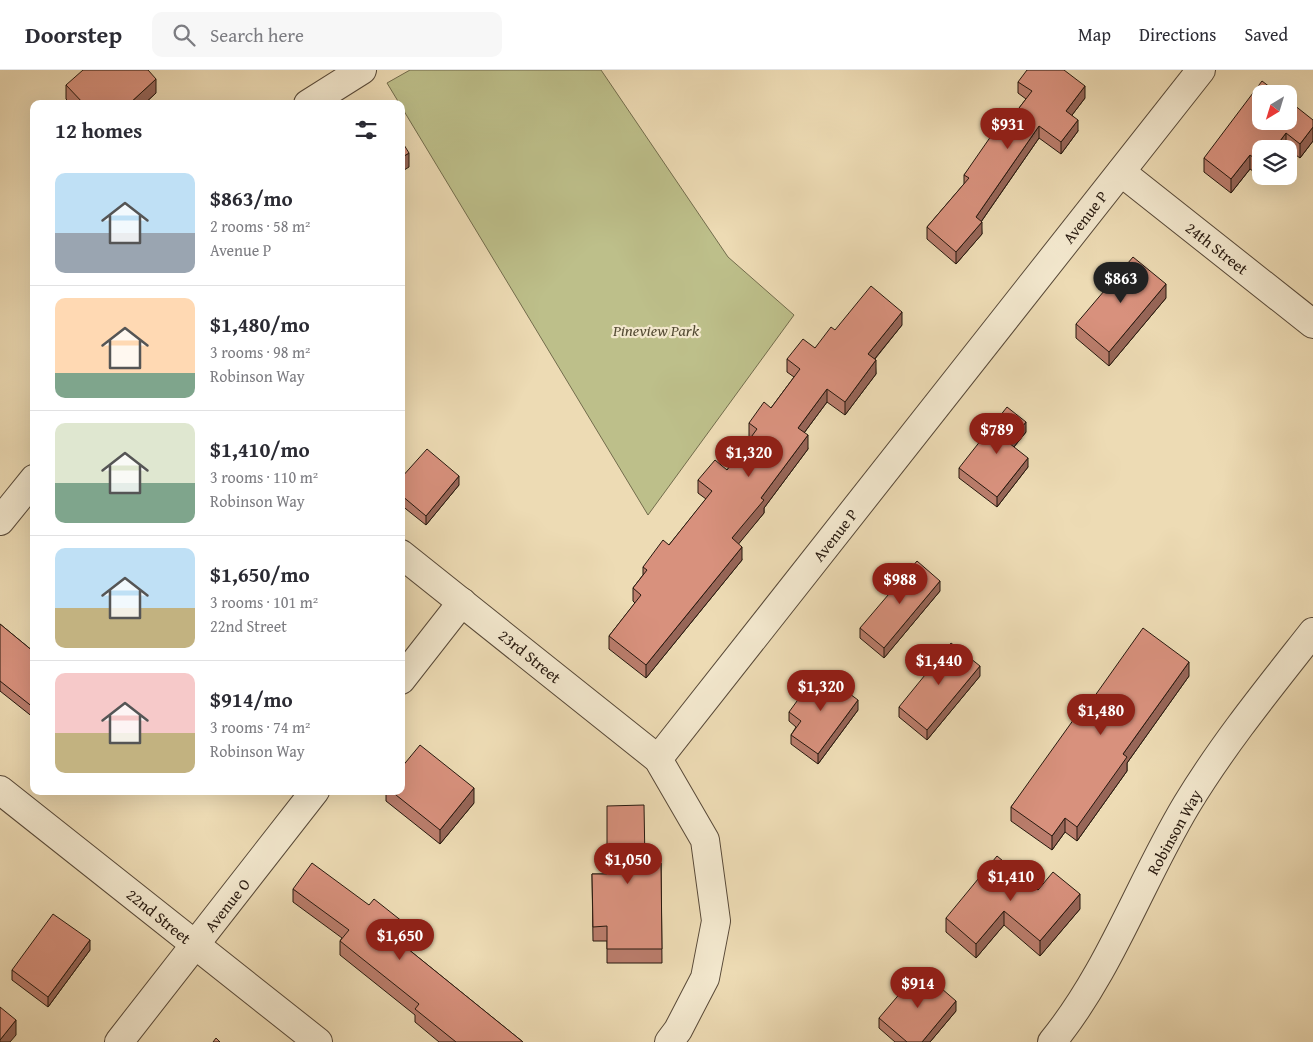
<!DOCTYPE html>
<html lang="en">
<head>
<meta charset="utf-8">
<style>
	body { margin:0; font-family:"Gentium Book Plus",serif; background:#f7f7f7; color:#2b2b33; height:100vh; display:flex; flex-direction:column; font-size:19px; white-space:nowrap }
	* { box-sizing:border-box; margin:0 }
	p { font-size:16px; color:#7c7c81 }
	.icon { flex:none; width:28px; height:28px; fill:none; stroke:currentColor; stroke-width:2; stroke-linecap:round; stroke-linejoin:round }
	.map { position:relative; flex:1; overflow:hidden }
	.side { position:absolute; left:30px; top:30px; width:375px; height:695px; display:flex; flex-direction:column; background:#fff; border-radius:10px; box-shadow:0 5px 20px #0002 }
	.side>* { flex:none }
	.needle { width:32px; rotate:218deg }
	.fabs { position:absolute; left:1252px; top:15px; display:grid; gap:10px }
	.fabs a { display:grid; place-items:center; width:45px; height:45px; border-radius:10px; background:#fff; box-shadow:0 5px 20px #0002; font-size:25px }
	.price { position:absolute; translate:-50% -42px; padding:0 11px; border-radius:18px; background:#8f2418; color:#fff; font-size:16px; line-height:32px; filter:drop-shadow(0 1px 2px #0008) }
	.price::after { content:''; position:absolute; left:50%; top:30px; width:15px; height:11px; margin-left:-8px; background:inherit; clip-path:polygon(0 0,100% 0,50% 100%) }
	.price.selected { background:#222; color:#fff }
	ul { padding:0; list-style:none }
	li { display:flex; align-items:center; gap:15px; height:125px; padding:0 25px }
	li+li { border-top:1px solid #e1e1e2 }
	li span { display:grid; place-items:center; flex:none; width:140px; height:100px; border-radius:10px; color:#555 }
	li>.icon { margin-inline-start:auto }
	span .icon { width:60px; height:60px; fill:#fffc; stroke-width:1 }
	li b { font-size:21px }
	h2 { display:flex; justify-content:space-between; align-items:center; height:60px; padding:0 25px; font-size:21px }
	header { display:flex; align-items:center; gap:30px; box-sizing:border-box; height:70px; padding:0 25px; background:#fff; border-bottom:1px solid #e1e1e2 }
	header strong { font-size:24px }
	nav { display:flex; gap:28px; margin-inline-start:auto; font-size:18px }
	.search { width:350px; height:45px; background:#f7f7f7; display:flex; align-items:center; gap:12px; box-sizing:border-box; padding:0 18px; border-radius:10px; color:#7c7c81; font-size:19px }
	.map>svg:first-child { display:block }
</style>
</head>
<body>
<header>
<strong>Doorstep</strong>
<div class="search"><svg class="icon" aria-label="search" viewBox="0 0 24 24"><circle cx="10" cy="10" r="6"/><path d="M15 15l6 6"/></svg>Search here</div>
<nav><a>Map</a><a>Directions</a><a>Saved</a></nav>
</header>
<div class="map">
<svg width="1313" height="972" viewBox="0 0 1313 972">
	<rect width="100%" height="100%" fill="#eddbb4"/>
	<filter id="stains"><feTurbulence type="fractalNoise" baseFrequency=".004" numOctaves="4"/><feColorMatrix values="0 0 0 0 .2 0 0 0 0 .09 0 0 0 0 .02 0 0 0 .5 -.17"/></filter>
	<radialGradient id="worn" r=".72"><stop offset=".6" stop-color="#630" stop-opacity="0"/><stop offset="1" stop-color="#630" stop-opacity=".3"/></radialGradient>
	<polygon fill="#bdbf8a" stroke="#726c4c" points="410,0 601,0 728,187 794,245 648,445 387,13"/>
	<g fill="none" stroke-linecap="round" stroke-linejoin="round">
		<defs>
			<g id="street">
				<polyline points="308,34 362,0"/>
				<polyline points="1121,102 1313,254"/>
				<polyline points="0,451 34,409"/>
				<polyline points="401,484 658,689 705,770 716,851 705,908 678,960 669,972"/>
				<polyline points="401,610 462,532"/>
				<polyline points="658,689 1201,0"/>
				<polyline points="0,720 318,972"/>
				<polyline points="119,972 315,721"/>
				<path d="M1052,972C1110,901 1140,812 1187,734C1224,673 1269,618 1313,562"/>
			</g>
		</defs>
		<use href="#street" stroke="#584938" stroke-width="30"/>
		<use href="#street" stroke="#f3e8ce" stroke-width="28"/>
	</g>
	<g fill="#ba7d6c" stroke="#26180e">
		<polygon points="1018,12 1085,28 1072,45 1078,61 1061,84 1039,68 981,152 982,164 956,194 927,169 927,157 964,114 964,105 1003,59 1026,29 1018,23"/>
		<polygon points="66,15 156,23 144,34 71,34 66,29"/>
		<polygon points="1313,50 1313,71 1300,88 1289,80 1289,79 1286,78 1285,79 1261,79 1261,106 1264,106 1263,108 1250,99 1231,123 1204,102 1204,88"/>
		<polygon points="1166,228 1109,296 1076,268 1076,254"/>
		<polygon points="902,255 875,289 876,304 845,345 827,332 804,363 808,379 764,438 764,443 738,474 742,490 646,608 609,579 609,566 635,533 633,531 633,518 643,505 643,497 669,475 706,429 698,423 698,410 727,400 751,368 749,366 749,353 771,338 794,307 787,302 787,289 815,278 835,260"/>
		<polygon points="1026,362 1014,377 1028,397 997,437 959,408 959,398"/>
		<polygon points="401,408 459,415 426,455 401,435"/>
		<polygon points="940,521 884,588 860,568 860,558"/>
		<polygon points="0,554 34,582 34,648 0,621"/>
		<polygon points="980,606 927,670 899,647 899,637"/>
		<polygon points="1189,606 1127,693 1127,701 1077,771 1065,762 1052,780 1011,751 1011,737 1077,651"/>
		<polygon points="858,640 818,694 791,674 791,665 796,657 789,651 789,642"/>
		<polygon points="386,721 401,721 474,733 440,774 386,731"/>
		<polygon points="645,793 661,793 662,893 607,893 607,871 593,871 592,804 607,804"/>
		<polygon points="293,819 403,865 398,871 523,972 439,972 415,952 415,945 340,885 340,871 342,868 293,832"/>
		<polygon points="1038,820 1080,839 1040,886 1004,855 976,888 946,862 946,848"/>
		<polygon points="90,880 48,937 12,910 12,900"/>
		<polygon points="956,941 930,972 895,972 879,958 879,948"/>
	</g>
	<g fill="#976658" stroke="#26180e">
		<polygon points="156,9 156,23 144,34 129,34"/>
		<polygon points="1085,16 1085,28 1066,53 1066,41"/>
		<polygon points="1078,50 1078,61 1061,84 1061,72"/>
		<polygon points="1039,56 1039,68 976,159 976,147"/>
		<polygon points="1313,57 1313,71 1300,88 1300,74"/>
		<polygon points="1286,63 1286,78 1285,79 1274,79"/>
		<polygon points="409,83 409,97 401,102 401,88"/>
		<polygon points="1250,85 1250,99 1231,123 1231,109"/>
		<polygon points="982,152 982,164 956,194 956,182"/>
		<polygon points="1166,214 1166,228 1109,296 1109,282"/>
		<polygon points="902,242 902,255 868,297 868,284"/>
		<polygon points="876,290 876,304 845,345 845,332"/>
		<polygon points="827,319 827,332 798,371 798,358"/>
		<polygon points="1026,352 1026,362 1009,383 1009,373"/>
		<polygon points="808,365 808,379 764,438 764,443 732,482 732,468 761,428"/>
		<polygon points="1028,388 1028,397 997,437 997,427"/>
		<polygon points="459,406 459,415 426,455 426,446"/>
		<polygon points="742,477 742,490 646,608 646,595"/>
		<polygon points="940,511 940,521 884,588 884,578"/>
		<polygon points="1189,592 1189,606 1127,693 1127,701 1077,771 1077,757 1123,684"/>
		<polygon points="980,596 980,606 927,670 927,660"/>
		<polygon points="858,630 858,640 818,694 818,684"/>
		<polygon points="474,718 474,733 440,774 440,760"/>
		<polygon points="1065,748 1065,762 1052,780 1052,766"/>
		<polygon points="1080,824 1080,839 1040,886 1040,871"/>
		<polygon points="1004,841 1004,855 976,888 976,874"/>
		<polygon points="403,852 403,865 392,879 392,866"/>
		<polygon points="90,870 90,880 48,937 48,927"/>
		<polygon points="956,931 956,941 930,972 922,972"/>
		<polygon points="16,950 16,965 10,972 0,972 0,970"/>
	</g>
	<g fill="#d8917d" stroke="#26180e">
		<polygon points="83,0 148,0 156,9 129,34 84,34 66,15"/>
		<polygon points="1027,0 1064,0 1085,16 1066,41 1078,50 1061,72 1039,56 976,147 982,152 956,182 927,157 969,108 964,105 998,56 1003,59 1032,21 1018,12"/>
		<polygon points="1262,11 1279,24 1261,24 1261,51 1289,51 1289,31 1313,50 1313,57 1300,74 1286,63 1274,79 1261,79 1261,93 1250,85 1231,109 1204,88"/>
		<polygon points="401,70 409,83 401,88"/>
		<polygon points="1133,187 1166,214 1109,282 1076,254"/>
		<polygon points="871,216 902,242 868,284 876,290 845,332 827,319 798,358 808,365 761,428 764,430 732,468 742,477 646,595 609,566 641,525 633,518 647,500 643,497 663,470 669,475 712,421 698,410 715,390 727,400 757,359 749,353 764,332 771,338 800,299 787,289 803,269 815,278 831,257 835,260"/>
		<polygon points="1007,337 1026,352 1009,373 1028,388 997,427 959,398"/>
		<polygon points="427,379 459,406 426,446 401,425 401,408"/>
		<polygon points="917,491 940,511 884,578 860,558"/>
		<polygon points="0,554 34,582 34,638 0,611"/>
		<polygon points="1143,558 1189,592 1123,684 1127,687 1077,757 1065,748 1052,766 1011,737 1074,649 1077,651"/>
		<polygon points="951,573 980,596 927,660 899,637"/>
		<polygon points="819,601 858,630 818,684 791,665 801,651 789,642"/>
		<polygon points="420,675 474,718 440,760 391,721 401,721 401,698"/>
		<polygon points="644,735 645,793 661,793 662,879 607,879 607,856 593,857 592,804 607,804 607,736"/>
		<polygon points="997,786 1038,820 1053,802 1080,824 1040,871 1004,841 976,874 946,848"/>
		<polygon points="312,793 369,835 374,829 403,852 392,866 523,972 456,972 415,939 419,934 340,871 349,860 293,819"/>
		<polygon points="53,844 90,870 48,927 12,900"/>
		<polygon points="920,900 956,931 922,972 907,972 879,948"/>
		<polygon points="0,937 16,950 0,970"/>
		<polygon points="216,968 220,972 213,972"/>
	</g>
	<g text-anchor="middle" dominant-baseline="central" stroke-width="4.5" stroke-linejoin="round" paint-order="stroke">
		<g font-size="16" fill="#26180e" stroke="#f3e8ce">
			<text transform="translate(1085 147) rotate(-52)">Avenue P</text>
			<text transform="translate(1217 178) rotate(38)">24th Street</text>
			<text transform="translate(835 465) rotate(-52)">Avenue P</text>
			<text transform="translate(530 586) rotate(39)">23rd Street</text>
			<text transform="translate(1174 762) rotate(-61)">Robinson Way</text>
			<text transform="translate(227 835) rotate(-52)">Avenue O</text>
			<text transform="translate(159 846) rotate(39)">22nd Street</text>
		</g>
		<g font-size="16" font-style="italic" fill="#534a33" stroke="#f3e8ce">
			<text x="656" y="260">Pineview Park</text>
		</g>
	</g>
	<rect width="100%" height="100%" filter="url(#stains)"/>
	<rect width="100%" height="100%" fill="url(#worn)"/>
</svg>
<div class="fabs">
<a><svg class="needle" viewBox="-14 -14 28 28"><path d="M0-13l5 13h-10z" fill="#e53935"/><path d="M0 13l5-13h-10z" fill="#7c7c81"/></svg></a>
<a><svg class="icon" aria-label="layers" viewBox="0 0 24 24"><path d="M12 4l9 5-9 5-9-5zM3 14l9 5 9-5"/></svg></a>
</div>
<b class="price" style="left:1008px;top:80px">$931</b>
<b class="price selected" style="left:1121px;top:234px">$863</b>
<b class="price" style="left:997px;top:385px">$789</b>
<b class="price" style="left:749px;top:408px">$1,320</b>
<b class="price" style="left:900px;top:535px">$988</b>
<b class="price" style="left:939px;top:616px">$1,440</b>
<b class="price" style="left:821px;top:642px">$1,320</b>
<b class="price" style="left:1101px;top:666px">$1,480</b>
<b class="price" style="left:628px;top:815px">$1,050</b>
<b class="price" style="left:1011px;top:832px">$1,410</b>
<b class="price" style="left:400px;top:891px">$1,650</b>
<b class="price" style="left:918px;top:939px">$914</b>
<section class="side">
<h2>12 homes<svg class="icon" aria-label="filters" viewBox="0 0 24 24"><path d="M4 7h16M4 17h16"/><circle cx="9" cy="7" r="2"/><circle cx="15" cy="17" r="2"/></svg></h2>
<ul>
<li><span style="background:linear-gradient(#bfe0f5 60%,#9aa5b1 0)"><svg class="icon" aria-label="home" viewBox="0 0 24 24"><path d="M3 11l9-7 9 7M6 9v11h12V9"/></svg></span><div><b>$863/mo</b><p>2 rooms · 58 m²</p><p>Avenue P</p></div></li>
<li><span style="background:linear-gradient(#ffd9b3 75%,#7fa58c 0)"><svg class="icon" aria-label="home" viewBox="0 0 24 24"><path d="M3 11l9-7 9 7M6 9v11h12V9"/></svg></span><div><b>$1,480/mo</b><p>3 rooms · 98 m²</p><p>Robinson Way</p></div></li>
<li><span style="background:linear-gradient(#dfe7d0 60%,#7fa58c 0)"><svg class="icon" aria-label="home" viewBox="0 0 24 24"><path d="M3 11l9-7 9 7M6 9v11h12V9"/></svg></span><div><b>$1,410/mo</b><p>3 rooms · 110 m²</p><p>Robinson Way</p></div></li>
<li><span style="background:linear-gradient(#bfe0f5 60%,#c2b280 0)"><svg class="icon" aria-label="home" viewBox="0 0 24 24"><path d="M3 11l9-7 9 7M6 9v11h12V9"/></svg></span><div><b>$1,650/mo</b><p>3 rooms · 101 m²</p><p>22nd Street</p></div></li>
<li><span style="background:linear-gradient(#f6c9c9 60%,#c2b280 0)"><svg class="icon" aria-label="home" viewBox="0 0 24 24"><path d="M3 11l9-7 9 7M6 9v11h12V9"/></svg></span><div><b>$914/mo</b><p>3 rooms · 74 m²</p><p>Robinson Way</p></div></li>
</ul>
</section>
</div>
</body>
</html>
